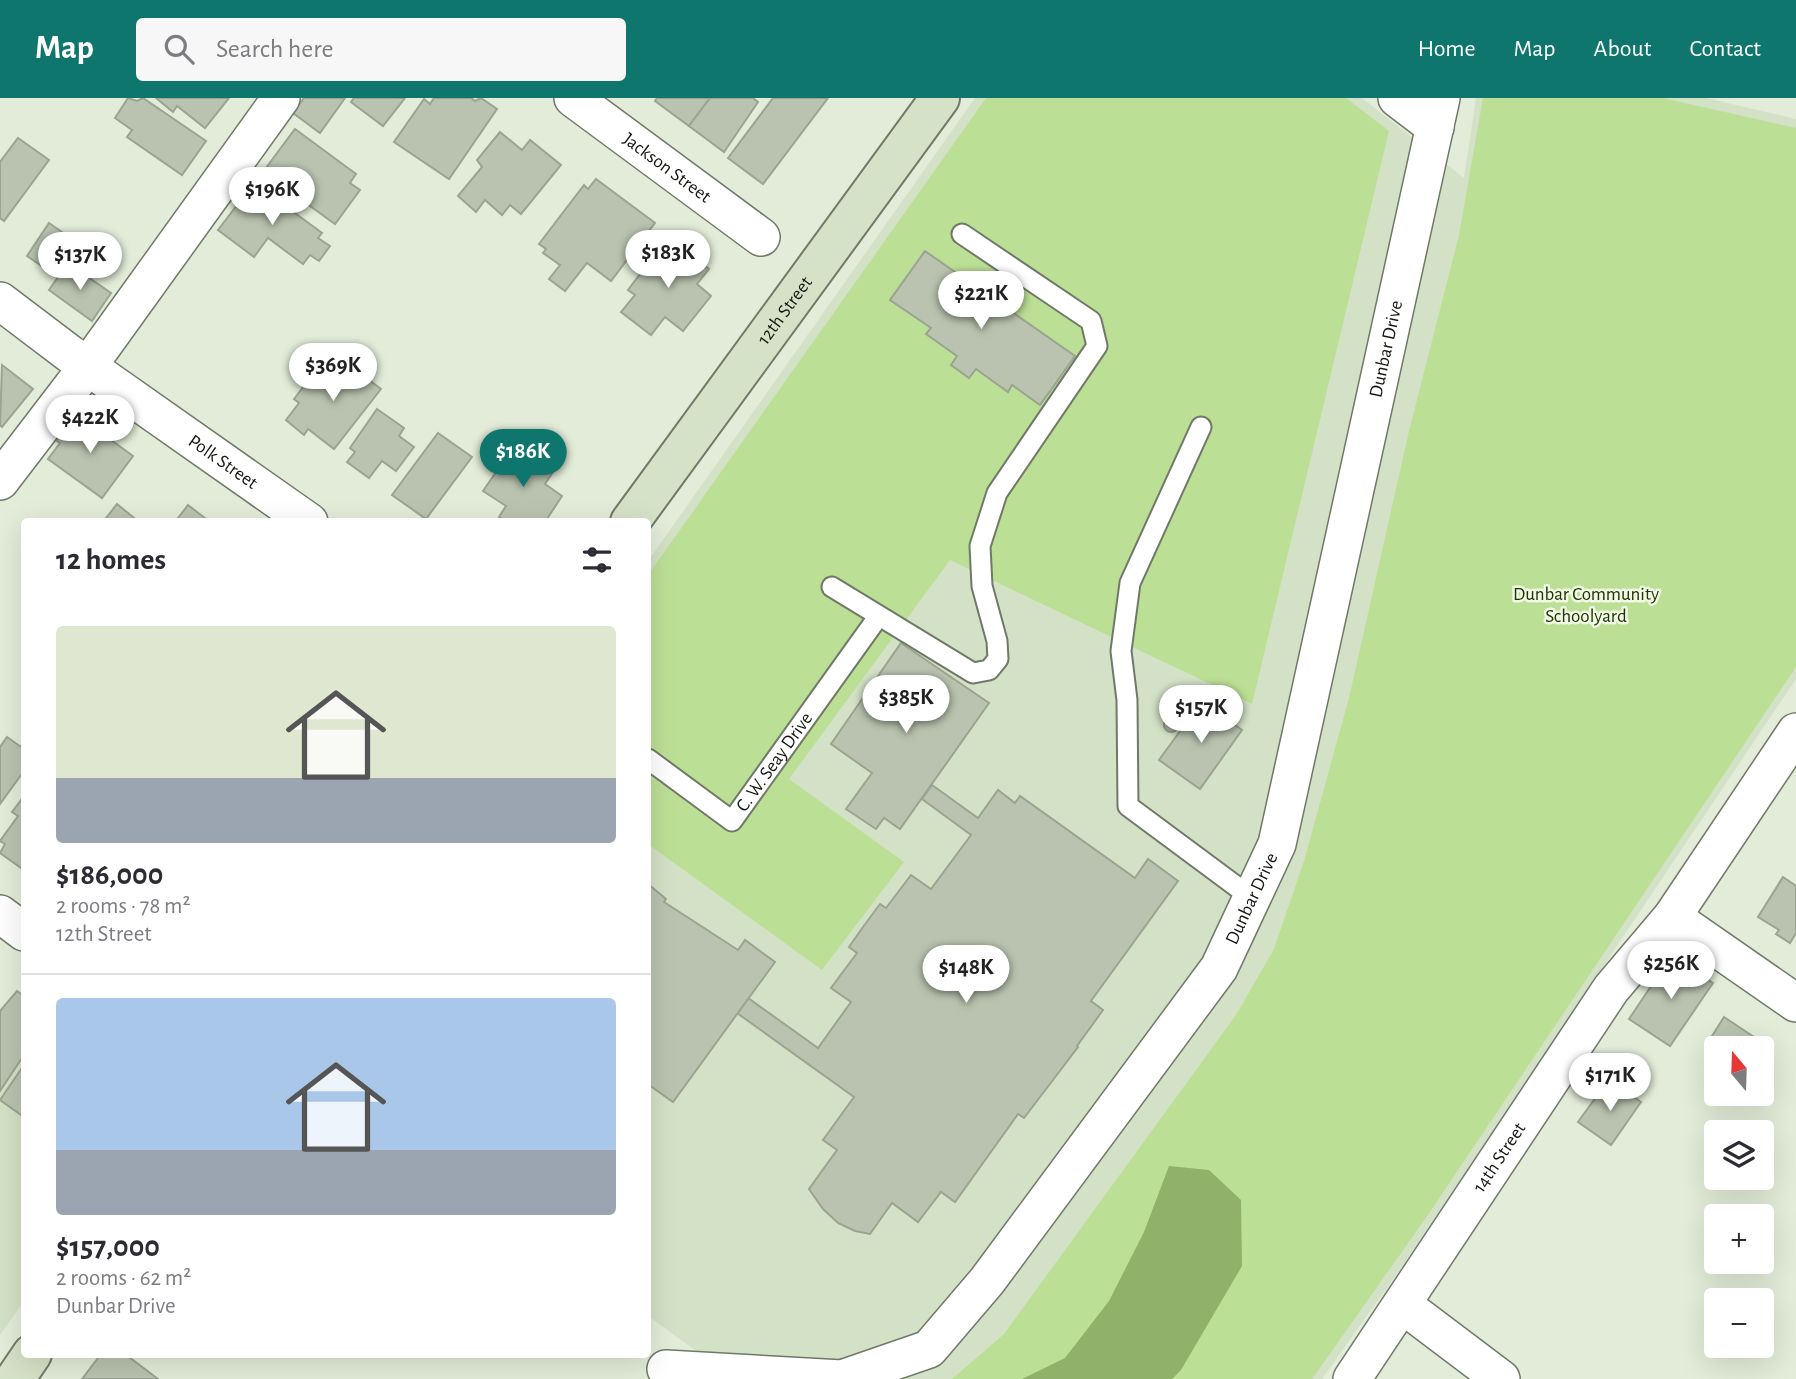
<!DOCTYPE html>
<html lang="en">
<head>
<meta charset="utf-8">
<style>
	body { margin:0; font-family:"Alegreya Sans",sans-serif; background:#f7f7f7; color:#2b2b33; height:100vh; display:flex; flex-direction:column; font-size:26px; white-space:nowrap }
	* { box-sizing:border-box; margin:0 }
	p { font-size:23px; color:#7c7c81 }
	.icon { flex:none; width:38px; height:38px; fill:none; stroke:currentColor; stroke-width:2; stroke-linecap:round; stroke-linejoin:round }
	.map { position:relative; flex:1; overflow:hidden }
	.drawer { position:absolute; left:21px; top:420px; width:630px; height:840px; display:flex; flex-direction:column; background:#fff; border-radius:7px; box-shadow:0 7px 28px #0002 }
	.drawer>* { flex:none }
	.needle { width:46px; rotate:341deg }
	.buttons { position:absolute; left:1704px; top:938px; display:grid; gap:14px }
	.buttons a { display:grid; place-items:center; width:70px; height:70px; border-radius:7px; background:#fff; box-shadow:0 7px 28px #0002; font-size:35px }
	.price { position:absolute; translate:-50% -60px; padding:0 16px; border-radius:24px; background:#fff; color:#222; font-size:23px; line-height:46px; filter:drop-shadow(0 2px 4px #0008) }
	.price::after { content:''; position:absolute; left:50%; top:42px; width:21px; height:16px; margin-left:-10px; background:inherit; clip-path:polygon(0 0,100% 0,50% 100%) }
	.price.active { background:#0f766e; color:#fff }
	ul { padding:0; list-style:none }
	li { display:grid; align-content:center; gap:14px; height:371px; padding:0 35px }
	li+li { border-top:2px solid #e1e1e2 }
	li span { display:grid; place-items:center; height:217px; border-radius:7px; color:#555 }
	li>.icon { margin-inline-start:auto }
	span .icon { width:126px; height:126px; fill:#fffc; stroke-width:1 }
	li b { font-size:30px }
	h2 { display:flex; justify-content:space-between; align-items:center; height:84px; padding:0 35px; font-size:30px }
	header { display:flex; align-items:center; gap:42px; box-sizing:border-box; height:98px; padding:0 35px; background:#0f766e; color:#fff }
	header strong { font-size:33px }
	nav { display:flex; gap:38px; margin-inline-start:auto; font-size:24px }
	.search { width:490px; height:63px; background:#f7f7f7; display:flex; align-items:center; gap:18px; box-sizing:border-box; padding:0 24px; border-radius:7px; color:#7c7c81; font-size:26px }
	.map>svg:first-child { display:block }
</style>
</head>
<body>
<header>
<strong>Map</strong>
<div class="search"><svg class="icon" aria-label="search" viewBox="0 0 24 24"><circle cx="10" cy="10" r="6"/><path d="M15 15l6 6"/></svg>Search here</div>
<nav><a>Home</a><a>Map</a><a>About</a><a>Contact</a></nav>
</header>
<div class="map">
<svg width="1796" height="1281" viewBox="0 0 1796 1281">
	<rect width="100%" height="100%" fill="#e2ecd8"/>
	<g fill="#d3e1c6">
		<polygon points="975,0 1362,0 1464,80 1476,0 1706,0 1796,21 1796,581 1394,1180 1322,1281 735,1281 648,1218 648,463"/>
		<polygon points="24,956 24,1203 0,1237 0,991"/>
	</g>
	<g fill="#bcdf96">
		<polygon points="986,0 1346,0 1389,33 1252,606 950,462 789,681 904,764 822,872 648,746 648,477"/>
		<polygon points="1483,0 1663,0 1796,30 1796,569 1430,1114 1312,1281 952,1281 1004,1236 1236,917 1274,851 1304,763 1349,600 1409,333 1459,137"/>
	</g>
	<polygon fill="#8fb169" points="1169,1068 1209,1072 1241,1102 1242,1168 1181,1272 1172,1281 1022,1281 1065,1260 1109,1203 1144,1134"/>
	<g fill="#b9c3af" stroke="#9aa491" stroke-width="2">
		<polygon points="128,0 137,3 143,0 206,43 182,77 127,39 132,32 115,20"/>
		<polygon points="156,0 229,0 205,30 177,8 173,14"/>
		<polygon points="304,0 345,0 320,35 293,15"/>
		<polygon points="354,0 405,0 383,28 351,4"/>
		<polygon points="434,0 471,0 475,3 481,0 497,11 449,81 394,44 424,1 430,6"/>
		<polygon points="657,0 710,0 689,28 655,3"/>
		<polygon points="710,0 753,0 758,4 724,54 689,28"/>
		<polygon points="773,0 828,0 763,86 728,60"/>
		<polygon points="295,31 356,76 350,85 360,92 335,126 263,74"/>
		<polygon points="500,34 522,52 530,42 561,67 521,116 510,107 502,117 485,102 476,114 458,98 482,69 477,62"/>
		<polygon points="18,40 49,62 4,123 0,120 0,64"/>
		<polygon points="596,81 655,125 611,183 587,165 565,193 549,181 560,167 543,155 546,151 539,146 584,87 588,91"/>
		<polygon points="254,85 322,135 318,140 330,148 319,163 310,157 303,166 268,140 254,159 218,132"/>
		<polygon points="49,125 102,162 89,181 68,165 58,179 27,158"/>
		<polygon points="673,143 709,171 697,186 711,198 683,233 665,219 651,237 621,214 635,197 628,192 662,147 666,151"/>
		<polygon points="925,153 1075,258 1040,307 1012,287 1008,294 976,271 969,280 951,267 957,258 926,236 931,230 890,202"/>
		<polygon points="68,165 111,195 92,223 49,192"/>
		<polygon points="333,262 341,269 345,264 381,291 334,351 308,331 304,337 286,322 299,305 294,301 314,275 320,279"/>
		<polygon points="2,267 33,291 2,329 0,327"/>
		<polygon points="82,311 104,328 100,334 133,358 102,400 48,361 60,345 57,343"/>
		<polygon points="377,311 404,330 399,338 414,349 396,373 382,363 369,380 347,364 355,354 350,350"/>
		<polygon points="438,335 472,359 426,421 392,397"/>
		<polygon points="514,348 553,374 545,386 562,398 545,424 507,424 499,419 506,408 483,393"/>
		<polygon points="117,406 134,420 131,424 103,424"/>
		<polygon points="188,407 210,424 175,424"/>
		<polygon points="901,545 989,605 900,731 884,720 876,731 846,711 872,675 831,646"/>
		<polygon points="1202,603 1242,632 1200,691 1159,662"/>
		<circle cx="1171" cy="627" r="7"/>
		<polygon points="7,639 24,651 24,673 0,706 0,649"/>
		<polygon points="932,687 978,720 998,692 1015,705 1020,698 1135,780 1148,761 1178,783 1091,903 1103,912 1077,948 1078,949 1024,1020 1018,1016 955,1104 941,1094 918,1124 892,1105 870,1136 855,1133 838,1125 823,1111 809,1091 837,1052 823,1042 854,999 737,915 748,900 818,950 851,904 831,890 857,855 849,849 863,829 880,806 886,810 911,777 931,791 971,737 922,701"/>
		<polygon points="24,698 24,772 0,755 5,746 0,743 18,718 12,714"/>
		<polygon points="1783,779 1796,788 1796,835 1790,845 1776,836 1779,832 1758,819"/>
		<polygon points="648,786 666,801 664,804 738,852 745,842 775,864 673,1004 649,987 648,989"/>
		<polygon points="1672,857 1713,885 1670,948 1629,921"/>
		<polygon points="17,893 24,898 24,957 0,993 0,913"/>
		<polygon points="1724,919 1757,941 1751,950 1717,950 1717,953 1707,946"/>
		<polygon points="24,967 24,1019 0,1002"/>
		<polygon points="1612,983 1641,1004 1611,1047 1578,1024 1599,995 1602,998"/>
		<polygon points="101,1256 125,1256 158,1281 82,1281"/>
	</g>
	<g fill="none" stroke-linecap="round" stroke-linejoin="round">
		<defs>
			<g id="service">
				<polyline points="1201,329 1130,485 1121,553 1127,602 1128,708 1252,800"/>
				<polyline points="832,489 973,575 989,572 998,561 997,543 982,488 980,448 997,395 1097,248 1091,223 962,136"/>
				<path id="s1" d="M648,661L732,723L878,519"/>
			</g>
			<g id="minor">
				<path id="s2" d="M573,0L761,139"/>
				<polyline points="1397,0 1435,29"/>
				<path id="s3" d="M0,203L70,256L309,424"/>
				<polyline points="0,383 88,268 281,0"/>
				<polyline points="0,816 24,834"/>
				<polyline points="1672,819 1796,905"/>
				<polyline points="1403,1207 1501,1281"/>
				<path id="s4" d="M666,1271L842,1281L929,1251L987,1183L1219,870L1277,746L1441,0"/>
				<path id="s5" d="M1352,1281L1611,891L1672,819L1796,634"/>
			</g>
			<g id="secondary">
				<path id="s6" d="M630,424L940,0"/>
				<polyline points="15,1281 32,1256"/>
			</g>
		</defs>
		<use href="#service" stroke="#707967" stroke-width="23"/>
		<use href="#minor" stroke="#707967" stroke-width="40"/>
		<use href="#secondary" stroke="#707967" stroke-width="42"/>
		<use href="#service" stroke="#fff" stroke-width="19"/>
		<use href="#minor" stroke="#fff" stroke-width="37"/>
		<use href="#secondary" stroke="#d6e2c7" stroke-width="38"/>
	</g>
	<g text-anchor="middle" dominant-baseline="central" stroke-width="5" stroke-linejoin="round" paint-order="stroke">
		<g font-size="19" fill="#131710" stroke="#eff9e5">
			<text stroke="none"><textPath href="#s2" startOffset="117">Jackson Street</textPath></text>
			<text stroke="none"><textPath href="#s6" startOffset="262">12th Street</textPath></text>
			<text stroke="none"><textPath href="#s4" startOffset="1391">Dunbar Drive</textPath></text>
			<text stroke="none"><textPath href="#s3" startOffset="275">Polk Street</textPath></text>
			<text stroke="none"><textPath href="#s1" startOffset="177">C. W. Seay Drive</textPath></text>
			<text stroke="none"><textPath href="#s4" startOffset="824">Dunbar Drive</textPath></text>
			<text stroke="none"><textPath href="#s5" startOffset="266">14th Street</textPath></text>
		</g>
		<g font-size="19" fill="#203400" stroke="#eff9e5">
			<text x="1586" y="496">Dunbar Community<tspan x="1586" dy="22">Schoolyard</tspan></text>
		</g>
	</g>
</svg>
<div class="buttons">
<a><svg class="needle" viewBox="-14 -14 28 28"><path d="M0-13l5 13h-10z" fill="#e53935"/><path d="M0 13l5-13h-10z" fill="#7c7c81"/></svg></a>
<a><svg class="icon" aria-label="layers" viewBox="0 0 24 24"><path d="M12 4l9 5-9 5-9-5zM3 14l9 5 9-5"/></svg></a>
<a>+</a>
<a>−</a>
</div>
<b class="price" style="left:272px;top:129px">$196K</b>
<b class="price" style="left:668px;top:192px">$183K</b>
<b class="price" style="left:80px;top:194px">$137K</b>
<b class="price" style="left:981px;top:233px">$221K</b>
<b class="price" style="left:333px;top:305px">$369K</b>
<b class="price" style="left:90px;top:357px">$422K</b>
<b class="price active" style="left:523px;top:391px">$186K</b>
<b class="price" style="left:906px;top:637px">$385K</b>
<b class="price" style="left:1201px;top:647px">$157K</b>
<b class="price" style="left:1671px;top:903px">$256K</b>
<b class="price" style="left:966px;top:907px">$148K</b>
<b class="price" style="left:1610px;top:1015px">$171K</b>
<section class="drawer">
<h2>12 homes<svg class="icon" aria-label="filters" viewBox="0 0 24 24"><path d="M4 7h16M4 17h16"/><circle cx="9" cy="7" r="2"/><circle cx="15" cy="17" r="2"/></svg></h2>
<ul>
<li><span style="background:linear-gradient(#dfe7d0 70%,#9aa5b1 0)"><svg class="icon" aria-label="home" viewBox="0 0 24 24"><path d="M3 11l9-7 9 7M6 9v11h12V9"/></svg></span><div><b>$186,000</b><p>2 rooms · 78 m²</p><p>12th Street</p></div></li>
<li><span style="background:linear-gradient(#a9c7e8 70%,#9aa5b1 0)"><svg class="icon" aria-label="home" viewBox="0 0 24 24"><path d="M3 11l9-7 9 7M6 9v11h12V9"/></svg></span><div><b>$157,000</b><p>2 rooms · 62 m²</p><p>Dunbar Drive</p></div></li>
</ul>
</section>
</div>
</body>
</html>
